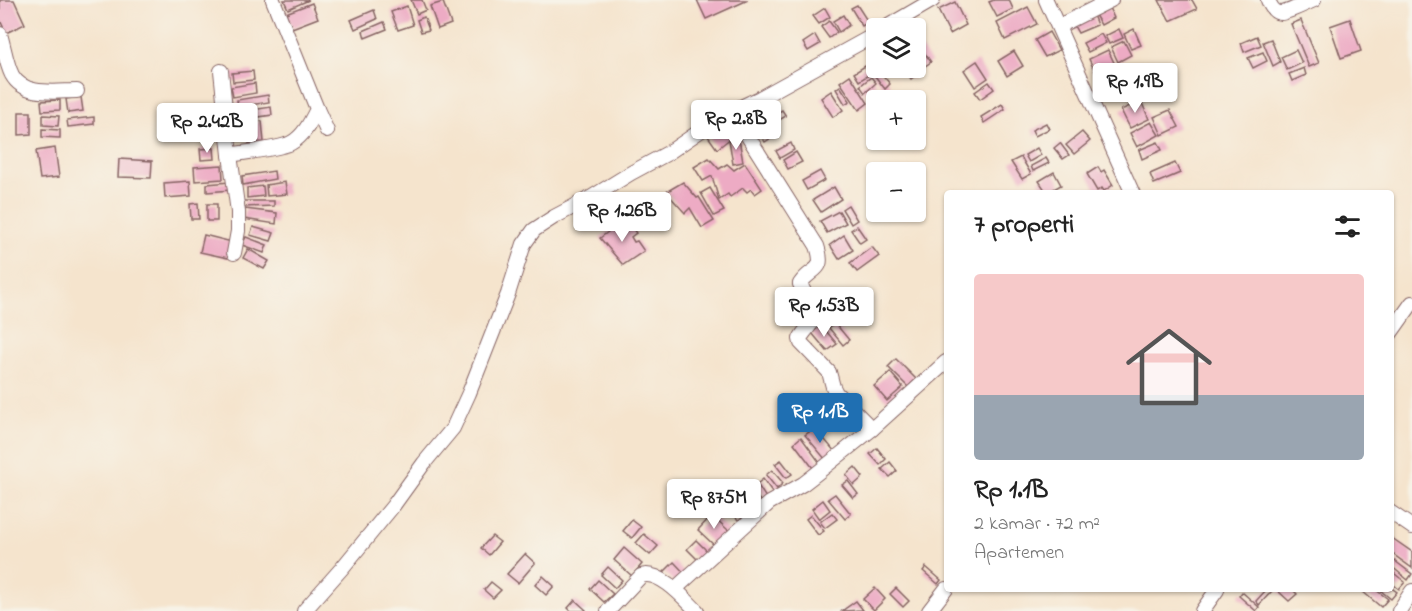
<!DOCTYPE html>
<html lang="id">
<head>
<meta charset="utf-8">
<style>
	body { margin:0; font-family:"Indie Flower",sans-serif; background:#f6f6f6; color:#222; height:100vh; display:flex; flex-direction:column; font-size:22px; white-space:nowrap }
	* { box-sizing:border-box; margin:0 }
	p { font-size:20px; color:#767676 }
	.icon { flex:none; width:33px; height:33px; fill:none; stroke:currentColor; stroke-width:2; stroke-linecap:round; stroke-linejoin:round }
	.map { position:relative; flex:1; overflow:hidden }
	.side { position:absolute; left:944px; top:190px; width:450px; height:402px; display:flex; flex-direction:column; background:#fff; border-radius:6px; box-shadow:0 2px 4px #0004 }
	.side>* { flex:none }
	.controls { position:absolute; left:866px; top:18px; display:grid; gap:12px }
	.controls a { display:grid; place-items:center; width:60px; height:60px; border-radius:6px; background:#fff; box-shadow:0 2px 4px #0004; font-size:30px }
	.price { position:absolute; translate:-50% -51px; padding:0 14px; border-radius:6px; background:#fff; color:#222; font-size:20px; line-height:39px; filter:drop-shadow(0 2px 3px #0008) }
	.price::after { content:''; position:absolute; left:50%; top:36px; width:18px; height:14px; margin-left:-9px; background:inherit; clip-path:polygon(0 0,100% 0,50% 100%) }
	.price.selected { background:#1f6fb2; color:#fff }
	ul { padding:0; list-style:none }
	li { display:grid; align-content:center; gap:12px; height:318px; padding:0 30px }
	li span { display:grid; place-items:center; height:186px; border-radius:6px; color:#555 }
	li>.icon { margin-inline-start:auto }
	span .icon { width:108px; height:108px; fill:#fffc; stroke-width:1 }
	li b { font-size:26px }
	h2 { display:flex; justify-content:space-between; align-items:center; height:72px; padding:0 30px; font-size:26px }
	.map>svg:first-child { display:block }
</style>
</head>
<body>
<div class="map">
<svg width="1412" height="611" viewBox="0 0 1412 611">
	<rect width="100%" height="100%" fill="#f7f3e8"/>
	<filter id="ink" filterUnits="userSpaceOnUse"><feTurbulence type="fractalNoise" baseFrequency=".0167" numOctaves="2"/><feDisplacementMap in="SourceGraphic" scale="12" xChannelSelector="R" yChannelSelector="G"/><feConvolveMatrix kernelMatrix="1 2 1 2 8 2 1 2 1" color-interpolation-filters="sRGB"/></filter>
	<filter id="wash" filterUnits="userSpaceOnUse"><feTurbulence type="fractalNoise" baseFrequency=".008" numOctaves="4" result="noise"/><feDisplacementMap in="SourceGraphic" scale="24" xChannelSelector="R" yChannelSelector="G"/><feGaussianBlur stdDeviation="1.35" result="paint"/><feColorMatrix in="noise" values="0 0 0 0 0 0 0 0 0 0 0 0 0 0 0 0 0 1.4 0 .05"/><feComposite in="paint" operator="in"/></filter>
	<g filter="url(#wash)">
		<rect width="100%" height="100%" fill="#f5e4cd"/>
		<g id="blocks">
			<g fill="#edabc4">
				<polygon points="0,0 14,0 25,24 6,33 0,20"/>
				<polygon points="284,0 309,0 288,9"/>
				<polygon points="411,0 422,0 426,10 417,14"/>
				<polygon points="697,0 748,0 706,19"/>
				<polygon points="994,0 1009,0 1013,9 997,17 989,2"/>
				<polygon points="1159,0 1192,0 1197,9 1170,21"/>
				<polygon points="443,2 451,24 438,29 430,6"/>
				<polygon points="955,2 966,25 950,34 938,10"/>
				<polygon points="312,3 318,18 292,28 286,13"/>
				<polygon points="857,5 868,22 862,26 851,8"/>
				<polygon points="407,6 413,25 398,30 391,12"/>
				<polygon points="1028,7 1037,24 1005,40 997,23"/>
				<polygon points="825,8 830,17 819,24 813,16"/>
				<polygon points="1109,8 1114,18 1101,25 1095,15"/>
				<polygon points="374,10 377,19 355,29 351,20"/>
				<polygon points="843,15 849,25 839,32 833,21"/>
				<polygon points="1093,15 1097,25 1078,33 1073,24"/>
				<polygon points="424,17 429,30 421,32 417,20"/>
				<polygon points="1350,19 1361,51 1341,58 1330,26"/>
				<polygon points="1301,20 1319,63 1309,67 1291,24"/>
				<polygon points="829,21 837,32 829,38 821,27"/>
				<polygon points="384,22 387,29 365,38 363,31"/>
				<polygon points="1119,29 1123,38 1109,44 1105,36"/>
				<polygon points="1134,29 1141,45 1131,49 1124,34"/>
				<polygon points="1049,32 1059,50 1045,57 1035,40"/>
				<polygon points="1101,34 1106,43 1088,52 1083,43"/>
				<polygon points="815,35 820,44 808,51 803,43"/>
				<polygon points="1257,36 1261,45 1244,52 1241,43"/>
				<polygon points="1271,39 1280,62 1273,66 1263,42"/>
				<polygon points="1124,41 1131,55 1118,62 1111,47"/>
				<polygon points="919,45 931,62 922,68 915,58 915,47"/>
				<polygon points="1108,50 1117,69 1098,78 1089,59"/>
				<polygon points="1296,50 1302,63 1287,70 1281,57"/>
				<polygon points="1014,51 1023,66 1007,76 998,61"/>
				<polygon points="1263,52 1267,61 1253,68 1248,58"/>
				<polygon points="977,61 988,78 975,87 964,70"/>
				<polygon points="873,63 890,84 885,89 868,67"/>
				<polygon points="865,66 870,74 859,81 854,73"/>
				<polygon points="905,68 915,68 919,73 911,79 904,69"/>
				<polygon points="1304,68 1306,75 1292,81 1289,74"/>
				<polygon points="253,71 254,80 233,82 232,73"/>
				<polygon points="850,75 868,103 859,110 840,82"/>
				<polygon points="871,77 876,83 865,93 860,86"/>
				<polygon points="989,82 994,89 980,99 975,92"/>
				<polygon points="255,83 256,93 233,97 231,87"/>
				<polygon points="840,86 850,101 845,104 836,89"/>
				<polygon points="831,91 843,110 833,117 821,98"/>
				<polygon points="268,95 269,102 238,107 237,100"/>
				<polygon points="81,97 83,111 68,113 66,99"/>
				<polygon points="60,100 60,110 42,111 41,101"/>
				<polygon points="1141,101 1149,119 1130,128 1121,110"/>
				<polygon points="1002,104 1005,109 984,123 981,117"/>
				<polygon points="271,107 272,115 233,121 232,113"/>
				<polygon points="782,110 786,116 774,123 770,117"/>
				<polygon points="1170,110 1179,127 1162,135 1154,117"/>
				<polygon points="19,112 31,112 31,134 19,135"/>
				<polygon points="43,115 59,116 58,126 43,125"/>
				<polygon points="94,117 94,124 68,127 67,120"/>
				<polygon points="723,120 736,134 717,149 705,132"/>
				<polygon points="262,121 264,142 249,143 247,123"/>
				<polygon points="1151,122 1159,135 1137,147 1130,133"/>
				<polygon points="767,123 774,136 765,142 757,129"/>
				<polygon points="1046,123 1049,129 1035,136 1032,130"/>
				<polygon points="42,129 60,130 60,138 42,137"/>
				<polygon points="1082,132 1090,141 1074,154 1066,145"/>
				<polygon points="739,139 743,162 733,164 729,140"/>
				<polygon points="1158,142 1162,150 1142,159 1139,150"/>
				<polygon points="791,143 794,150 780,158 776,151"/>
				<polygon points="1060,143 1069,155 1063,159 1054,148"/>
				<polygon points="55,148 59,177 40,179 36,151"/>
				<polygon points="214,148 215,159 201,160 200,149"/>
				<polygon points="1037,148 1041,155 1029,162 1025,155"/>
				<polygon points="796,152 802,162 788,169 783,160"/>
				<polygon points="1021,157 1031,174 1022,179 1011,162"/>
				<polygon points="709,158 719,169 727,164 734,170 745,163 762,189 755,194 751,189 747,192 743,188 730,197 728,194 719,200 712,176 703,181 694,167"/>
				<polygon points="1046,158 1049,163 1033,171 1031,166"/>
				<polygon points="119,159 152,161 151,178 118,177"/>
				<polygon points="1175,163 1180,173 1154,184 1150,174"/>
				<polygon points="222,165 223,179 195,181 194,167"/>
				<polygon points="1098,167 1101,172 1104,170 1113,185 1104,191 1102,188 1097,191 1087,174"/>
				<polygon points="274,171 275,179 243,185 242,176"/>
				<polygon points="820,171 825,180 807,190 802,181"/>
				<polygon points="1054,172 1061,185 1047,193 1039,181"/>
				<polygon points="190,181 191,196 165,198 164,183"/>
				<polygon points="230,182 231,190 207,192 207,184"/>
				<polygon points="285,182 287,194 267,196 266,185"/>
				<polygon points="683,182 697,198 699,197 714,221 702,228 690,208 685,213 666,192"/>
				<polygon points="263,186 264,196 247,198 247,188"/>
				<polygon points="834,187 841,199 821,212 813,200"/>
				<polygon points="710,188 724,211 714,216 701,193"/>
				<polygon points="244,201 274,201 274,206 244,207"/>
				<polygon points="198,203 199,219 191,219 190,204"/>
				<rect x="207" y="204" width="10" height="17"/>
				<polygon points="848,205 857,220 851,224 842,209"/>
				<polygon points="245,209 277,213 276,224 244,219"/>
				<polygon points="839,211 846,223 827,233 820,221"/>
				<polygon points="621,222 625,228 630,225 636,233 631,237 634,242 637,241 644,251 623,265 600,238"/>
				<polygon points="857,226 866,239 860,243 851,230"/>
				<polygon points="253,227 274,233 271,241 250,235"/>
				<polygon points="204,235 232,242 228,258 200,252"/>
				<polygon points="844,235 853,250 839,259 830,245"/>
				<polygon points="246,237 267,245 264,253 242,245"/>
				<polygon points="872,247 879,256 857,272 850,263"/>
				<polygon points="248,249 269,261 264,269 243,258"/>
				<polygon points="835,323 849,340 843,345 829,328"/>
				<polygon points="821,325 837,344 827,351 812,333"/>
				<polygon points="896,359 916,379 908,387 888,367"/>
				<polygon points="890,372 903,387 887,401 874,386"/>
				<polygon points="815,428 836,453 826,460 805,435"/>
				<polygon points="801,437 823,467 816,472 794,443"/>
				<polygon points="877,448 886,459 880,465 870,454"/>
				<polygon points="781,460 792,474 786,478 775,464"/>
				<polygon points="890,462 897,471 890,477 882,469"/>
				<polygon points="855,467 863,477 854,485 846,475"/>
				<polygon points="772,470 783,483 777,489 766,475"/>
				<polygon points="763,479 773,493 766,498 757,484"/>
				<polygon points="848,481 858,494 853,498 842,485"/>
				<polygon points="749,488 762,503 753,511 739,496"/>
				<polygon points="835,494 851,514 845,519 828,499"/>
				<polygon points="736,498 747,514 738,520 726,504"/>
				<polygon points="823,500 830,510 819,519 812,509"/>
				<polygon points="832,513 837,519 825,528 820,522"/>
				<polygon points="712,515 729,531 715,546 698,530"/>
				<polygon points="811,515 824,531 818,535 806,519"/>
				<polygon points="632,520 641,527 632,538 623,531"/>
				<polygon points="644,534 658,546 650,555 636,543"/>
				<polygon points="492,536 500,542 489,555 481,548"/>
				<polygon points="1392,538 1412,552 1412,568 1390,552 1390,541"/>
				<polygon points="696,540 712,556 703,565 687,549"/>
				<polygon points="624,548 642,564 632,576 614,560"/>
				<polygon points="525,554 535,563 518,583 507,574"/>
				<polygon points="1395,561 1412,574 1408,580 1391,566"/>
				<polygon points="674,562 690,579 680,588 664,572"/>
				<polygon points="608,567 622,580 615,588 601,575"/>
				<polygon points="926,567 941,580 938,584 923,571"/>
				<polygon points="1390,570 1405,582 1399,589 1390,582"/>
				<polygon points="543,576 554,586 546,595 535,585"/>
				<polygon points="598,580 613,594 604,602 590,589"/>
				<polygon points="491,582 501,590 493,598 484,590"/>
				<polygon points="1390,587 1397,592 1391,599 1380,590 1390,590"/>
				<polygon points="875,588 885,599 874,610 863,599"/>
				<polygon points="896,588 909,601 903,607 890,594"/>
				<polygon points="1266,590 1272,591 1259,605 1256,601"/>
				<polygon points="1277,590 1293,590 1297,594 1289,601"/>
				<polygon points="1364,590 1376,590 1388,599 1381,607 1362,591"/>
				<polygon points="1242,592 1259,607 1256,611 1239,596"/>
				<polygon points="575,600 586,610 585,611 571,611 568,608"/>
				<polygon points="856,601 863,610 842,611"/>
			</g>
		</g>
	</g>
	<g filter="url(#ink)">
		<use href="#blocks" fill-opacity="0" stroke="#866464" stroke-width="1.5"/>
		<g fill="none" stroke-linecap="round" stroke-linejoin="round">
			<defs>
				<g id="street">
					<polyline points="1046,0 1133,194"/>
					<path d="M1268,0C1270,5 1274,13 1281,13C1287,13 1307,3 1314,0"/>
					<polyline points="1059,26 1111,0"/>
					<polyline points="885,28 933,0"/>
					<path d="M0,34C4,47 6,63 12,75C24,97 56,91 77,91"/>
					<polyline points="221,71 230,155 238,212 238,231 234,253"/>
					<polyline points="317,109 327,131"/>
					<path d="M732,111L817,246C826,273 812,266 800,284L816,314C814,324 804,330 800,339L801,343L829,372L833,387L836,393L872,429"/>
					<path d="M230,155C244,152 280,149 291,143C304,136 311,121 317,109L273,0"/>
					<polyline points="1390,334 1412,303"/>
					<polyline points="1390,512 1412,527"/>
					<polyline points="675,589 769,503 803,484 816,474 872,429 946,362"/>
					<polyline points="304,611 343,567 393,506 424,463 453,428 469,393 508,294 524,244 534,230 554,217 592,197 631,173 668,153 722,116 760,98 876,34"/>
					<path d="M608,611L641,576C659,569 685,599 697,611"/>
					<polyline points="929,611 946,589"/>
					<polyline points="1202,611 1217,590"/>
					<polyline points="1399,611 1412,591"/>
				</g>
			</defs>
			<use href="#street" stroke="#866464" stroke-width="16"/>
			<use href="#street" stroke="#fff" stroke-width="14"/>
		</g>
	</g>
</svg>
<div class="controls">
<a><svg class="icon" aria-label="layers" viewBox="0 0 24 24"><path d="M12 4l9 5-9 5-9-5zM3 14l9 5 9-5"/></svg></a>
<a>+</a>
<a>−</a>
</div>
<b class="price" style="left:1135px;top:114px">Rp 1.9B</b>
<b class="price" style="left:736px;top:151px">Rp 2.8B</b>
<b class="price" style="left:207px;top:154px">Rp 2.42B</b>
<b class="price" style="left:622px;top:243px">Rp 1.26B</b>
<b class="price" style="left:824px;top:338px">Rp 1.53B</b>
<b class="price selected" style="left:820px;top:444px">Rp 1.1B</b>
<b class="price" style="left:714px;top:530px">Rp 875M</b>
<section class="side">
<h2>7 properti<svg class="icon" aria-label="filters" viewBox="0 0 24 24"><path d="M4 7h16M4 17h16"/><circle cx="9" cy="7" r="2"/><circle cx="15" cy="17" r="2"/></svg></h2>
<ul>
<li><span style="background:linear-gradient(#f6c9c9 65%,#9aa5b1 0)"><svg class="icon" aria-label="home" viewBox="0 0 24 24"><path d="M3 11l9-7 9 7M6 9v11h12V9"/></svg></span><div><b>Rp 1.1B</b><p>2 kamar · 72 m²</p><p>Apartemen</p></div></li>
</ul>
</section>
</div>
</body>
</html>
